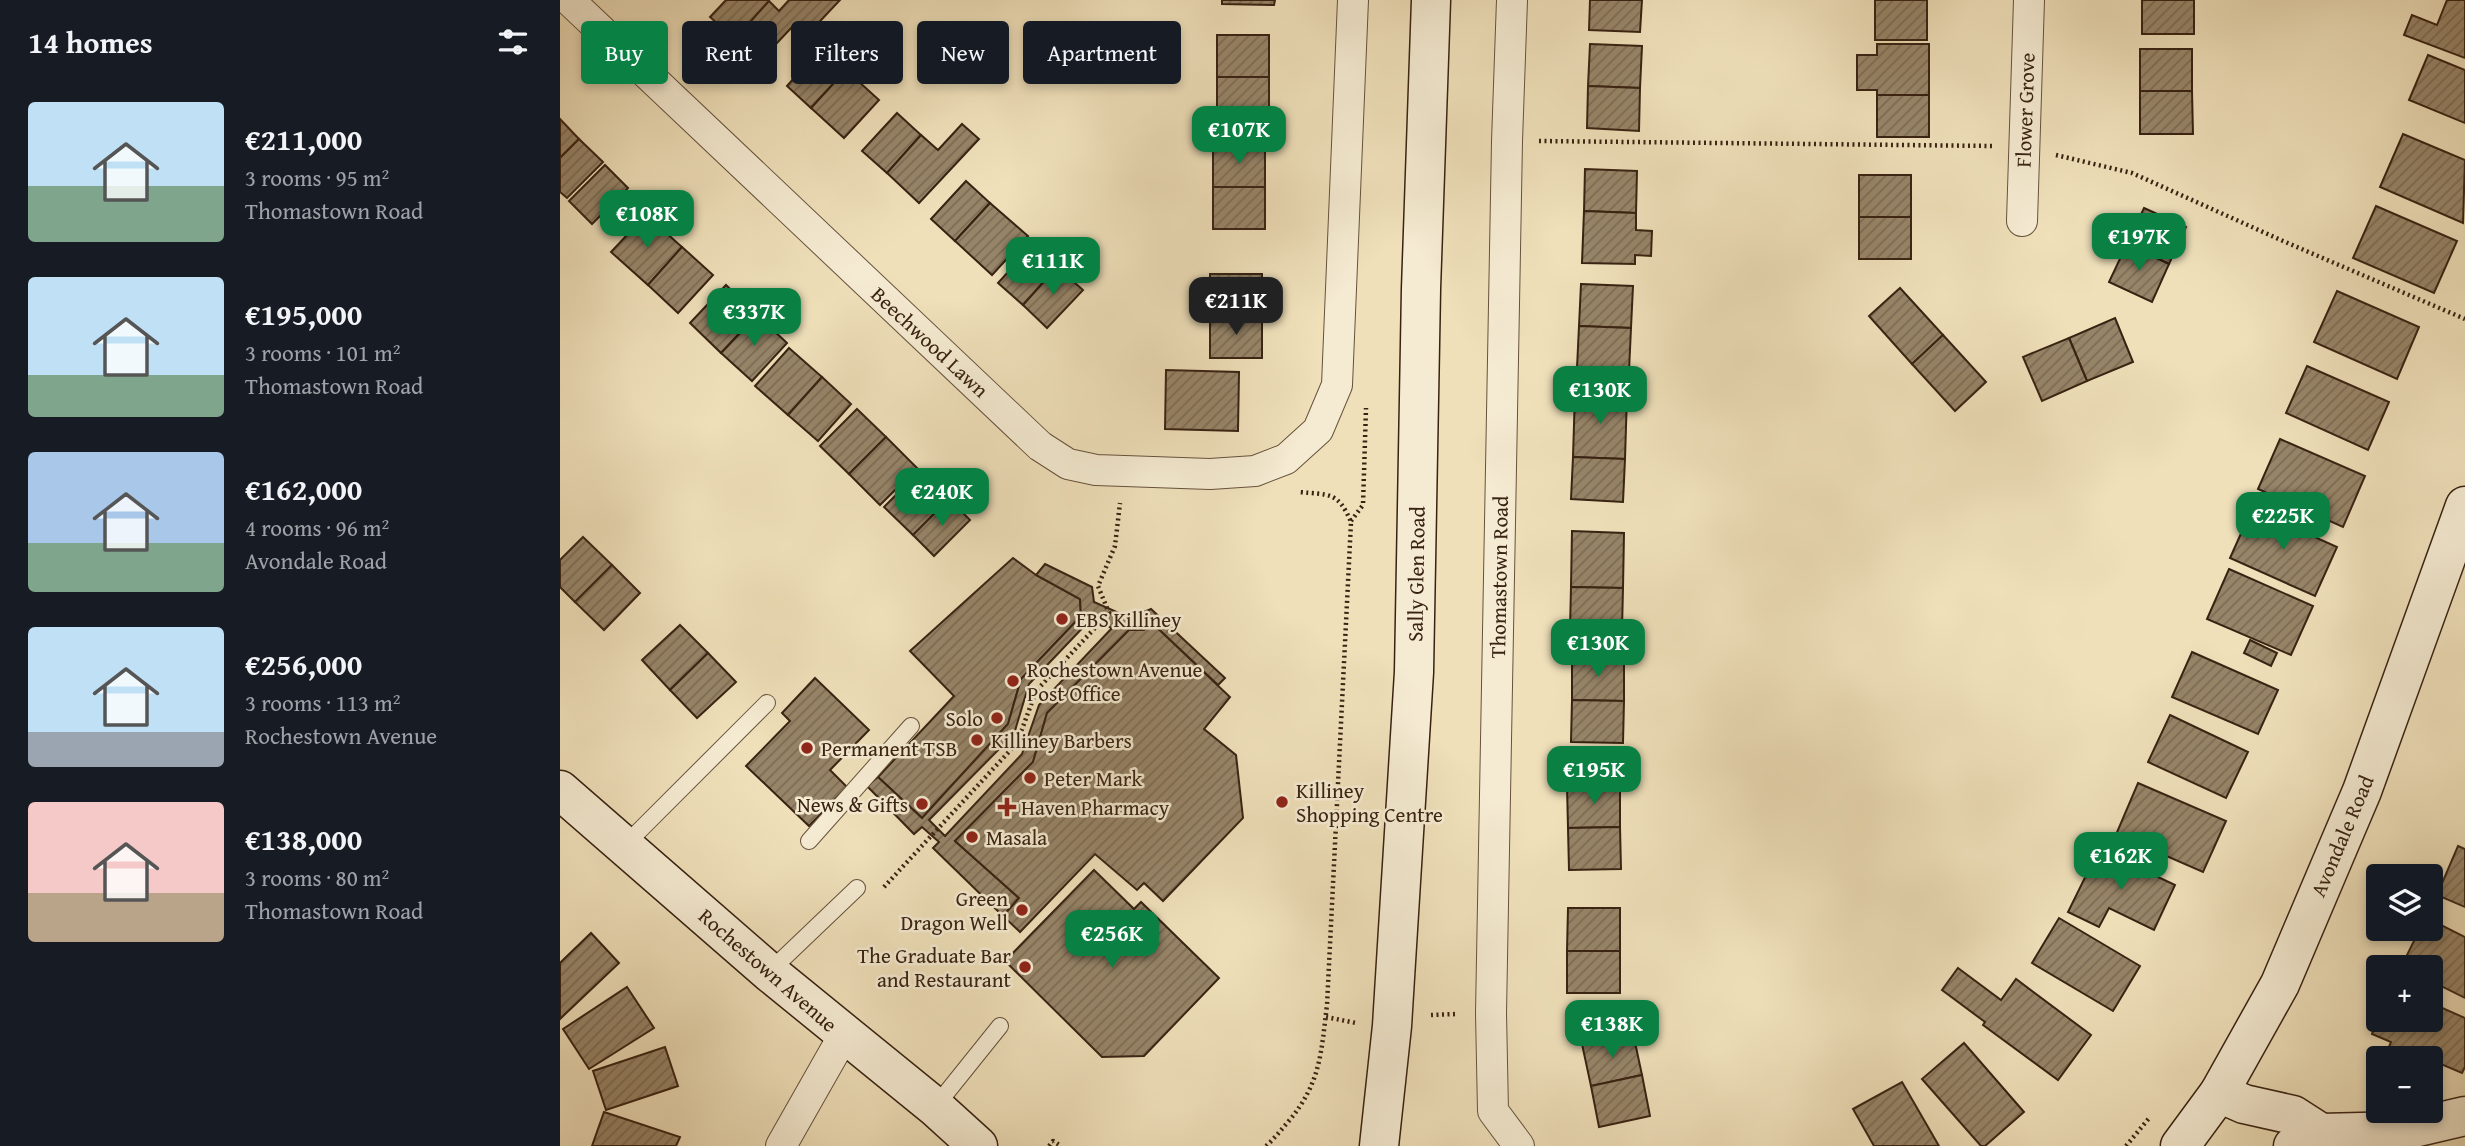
<!DOCTYPE html>
<html lang="en">
<head>
<meta charset="utf-8">
<style>
	body { margin:0; font-family:"Gentium Book Plus",serif; background:#242831; color:#f1f3f6; height:100vh; display:flex; flex-direction:column; font-size:26px; white-space:nowrap }
	* { box-sizing:border-box; margin:0 }
	p { font-size:23px; color:#9ea1a6 }
	.icon { flex:none; width:38px; height:38px; fill:none; stroke:currentColor; stroke-width:2; stroke-linecap:round; stroke-linejoin:round }
	.map { position:relative; flex:1; overflow:hidden }
	.sheet { display:flex; flex-direction:column; background:#171b24; width:560px }
	.sheet>* { flex:none }
	.guide { position:absolute; left:21px; top:21px; width:665px; height:63px; display:flex; gap:14px }
	.controls { position:absolute; left:1806px; top:864px; display:grid; gap:14px }
	.controls a { display:grid; place-items:center; width:77px; height:77px; border-radius:7px; background:#171b24; box-shadow:0 4px 10px #0003; font-size:35px }
	.price { position:absolute; translate:-50% -60px; padding:0 16px; border-radius:14px; background:#0b8043; color:#fff; font-size:23px; line-height:46px; filter:drop-shadow(0 2px 4px #0008) }
	.price::after { content:''; position:absolute; left:50%; top:42px; width:21px; height:16px; margin-left:-10px; background:inherit; clip-path:polygon(0 0,100% 0,50% 100%) }
	.price.active { background:#222; color:#fff }
	ul { padding:0; list-style:none }
	li { display:flex; align-items:center; gap:21px; height:175px; padding:0 28px }
	li span { display:grid; place-items:center; flex:none; width:196px; height:140px; border-radius:7px; color:#555 }
	li>.icon { margin-inline-start:auto }
	span .icon { width:84px; height:84px; fill:#fffc; stroke-width:1 }
	li b { font-size:30px }
	h2 { display:flex; justify-content:space-between; align-items:center; height:84px; padding:0 28px; font-size:30px }
	.tag { padding:0 24px; border-radius:7px; background:#171b24; box-shadow:0 4px 10px #0003; font-size:24px; line-height:63px }
	.tag.active { background:#0b8043; color:#fff }
	main { display:flex; flex:1; min-height:0 }
	.map>svg:first-child { display:block }
</style>
</head>
<body>
<main>
<section class="sheet">
<h2>14 homes<svg class="icon" aria-label="filters" viewBox="0 0 24 24"><path d="M4 7h16M4 17h16"/><circle cx="9" cy="7" r="2"/><circle cx="15" cy="17" r="2"/></svg></h2>
<ul>
<li><span style="background:linear-gradient(#bfe0f5 60%,#7fa58c 0)"><svg class="icon" aria-label="home" viewBox="0 0 24 24"><path d="M3 11l9-7 9 7M6 9v11h12V9"/></svg></span><div><b>€211,000</b><p>3 rooms · 95 m²</p><p>Thomastown Road</p></div></li>
<li><span style="background:linear-gradient(#bfe0f5 70%,#7fa58c 0)"><svg class="icon" aria-label="home" viewBox="0 0 24 24"><path d="M3 11l9-7 9 7M6 9v11h12V9"/></svg></span><div><b>€195,000</b><p>3 rooms · 101 m²</p><p>Thomastown Road</p></div></li>
<li><span style="background:linear-gradient(#a9c7e8 65%,#7fa58c 0)"><svg class="icon" aria-label="home" viewBox="0 0 24 24"><path d="M3 11l9-7 9 7M6 9v11h12V9"/></svg></span><div><b>€162,000</b><p>4 rooms · 96 m²</p><p>Avondale Road</p></div></li>
<li><span style="background:linear-gradient(#bfe0f5 75%,#9aa5b1 0)"><svg class="icon" aria-label="home" viewBox="0 0 24 24"><path d="M3 11l9-7 9 7M6 9v11h12V9"/></svg></span><div><b>€256,000</b><p>3 rooms · 113 m²</p><p>Rochestown Avenue</p></div></li>
<li><span style="background:linear-gradient(#f6c9c9 65%,#b9a48a 0)"><svg class="icon" aria-label="home" viewBox="0 0 24 24"><path d="M3 11l9-7 9 7M6 9v11h12V9"/></svg></span><div><b>€138,000</b><p>3 rooms · 80 m²</p><p>Thomastown Road</p></div></li>
</ul>
</section>
<div class="map">
<svg width="1905" height="1146" viewBox="0 0 1905 1146">
	<defs>
		<pattern id="building-hatch" width="6" height="6" patternUnits="userSpaceOnUse" patternTransform="scale(1.75)"><rect width="6" height="6" fill="#978569"/><path d="M-1 1l2-2M0 6l6-6M5 7l2-2" fill="none" stroke="#7c6c55"/></pattern>
	</defs>
	<rect width="100%" height="100%" fill="#efe0ba"/>
	<filter id="stains"><feTurbulence type="fractalNoise" baseFrequency=".00286" numOctaves="4"/><feColorMatrix values="0 0 0 0 .2 0 0 0 0 .09 0 0 0 0 .02 0 0 0 .5 -.17"/></filter>
	<radialGradient id="worn" r=".72"><stop offset=".6" stop-color="#630" stop-opacity="0"/><stop offset="1" stop-color="#630" stop-opacity=".3"/></radialGradient>
	<g fill="url(#building-hatch)" stroke="#382212" stroke-width="2" fill-rule="evenodd">
		<polygon points="166,0 208,0 209,1 175,39 150,17"/>
		<polygon points="229,0 280,0 246,36 234,25 199,62 175,39 209,1 219,11"/>
		<polygon points="662,0 715,0 714,5 662,4"/>
		<polygon points="1030,0 1082,0 1080,32 1029,30"/>
		<rect x="1315" y="0" width="52" height="40"/>
		<rect x="1582" y="0" width="52" height="34"/>
		<polygon points="1887,0 1905,0 1905,58 1844,35 1852,15 1877,25"/>
		<rect x="657" y="35" width="52" height="42"/>
		<polygon points="1030,44 1082,46 1080,88 1028,86"/>
		<polygon points="1317,44 1369,44 1369,95 1317,95 1317,90 1297,90 1297,55 1317,55"/>
		<polygon points="261,48 286,70 251,108 227,86"/>
		<rect x="1580" y="49" width="52" height="42"/>
		<polygon points="1868,55 1905,70 1905,123 1849,100"/>
		<polygon points="286,70 319,100 284,138 251,108"/>
		<rect x="657" y="77" width="52" height="42"/>
		<polygon points="1028,86 1080,88 1079,131 1027,128"/>
		<polygon points="1580,91 1632,91 1633,134 1580,134"/>
		<rect x="1317" y="95" width="52" height="42"/>
		<polygon points="337,113 361,135 327,173 302,151"/>
		<polygon points="0,119 19,139 0,158"/>
		<polygon points="402,124 419,139 359,203 327,173 361,135 378,150"/>
		<polygon points="1843,134 1905,160 1903,223 1820,187"/>
		<polygon points="19,139 43,162 7,198 0,192 0,158"/>
		<rect x="653" y="145" width="52" height="42"/>
		<polygon points="45,165 68,188 32,224 9,201"/>
		<polygon points="1025,169 1077,171 1076,213 1024,211"/>
		<rect x="1299" y="175" width="52" height="42"/>
		<polygon points="406,181 430,203 395,241 371,219"/>
		<rect x="653" y="187" width="52" height="42"/>
		<polygon points="430,203 468,236 432,275 395,241"/>
		<polygon points="1816,206 1897,241 1874,293 1793,258"/>
		<polygon points="1584,208 1626,227 1609,264 1567,244"/>
		<polygon points="1024,211 1076,213 1076,230 1092,231 1091,256 1075,255 1075,264 1022,263"/>
		<polygon points="86,215 122,247 88,285 51,252"/>
		<rect x="1299" y="217" width="52" height="42"/>
		<polygon points="1567,244 1609,264 1592,302 1549,282"/>
		<polygon points="473,245 497,267 463,305 438,283"/>
		<polygon points="122,247 153,275 118,313 88,285"/>
		<polygon points="497,267 523,290 487,328 463,305"/>
		<rect x="650" y="274" width="52" height="42"/>
		<polygon points="1021,284 1073,286 1071,328 1019,326"/>
		<polygon points="166,285 197,315 161,353 130,323"/>
		<polygon points="1340,288 1383,335 1352,364 1309,316"/>
		<polygon points="1777,291 1859,327 1837,379 1754,342"/>
		<polygon points="197,315 227,343 192,381 161,353"/>
		<rect x="650" y="316" width="52" height="42"/>
		<polygon points="1555,318 1573,362 1527,381 1509,338"/>
		<polygon points="1019,326 1071,328 1069,371 1017,368"/>
		<polygon points="1383,335 1426,382 1395,411 1352,364"/>
		<polygon points="1509,338 1527,381 1482,401 1463,357"/>
		<polygon points="229,348 262,377 228,415 195,386"/>
		<polygon points="1747,366 1829,402 1808,450 1726,413"/>
		<polygon points="606,370 679,372 678,431 605,429"/>
		<polygon points="262,377 291,404 258,441 228,415"/>
		<polygon points="1015,392 1067,394 1065,459 1013,457"/>
		<polygon points="297,409 326,437 289,474 260,446"/>
		<polygon points="326,437 357,468 320,505 289,474"/>
		<polygon points="1720,439 1805,476 1783,527 1698,489"/>
		<polygon points="1013,457 1065,459 1063,502 1011,499"/>
		<polygon points="360,471 389,499 353,535 324,507"/>
		<polygon points="389,499 410,520 374,556 353,535"/>
		<polygon points="1692,509 1777,547 1755,596 1670,558"/>
		<polygon points="1012,531 1064,533 1063,588 1011,587"/>
		<polygon points="23,537 52,565 15,602 0,587 0,560"/>
		<polygon points="453,558 476,575 520,599 521,616 461,679 448,724 362,818 318,777 394,696 350,651"/>
		<path d="M485,564L532,587L534,602L570,618L591,609L665,678L658,685L591,622L584,630H569L487,713L473,762L395,841L459,898L443,916L373,848L379,842L362,827L354,834L307,786L318,777L362,818L448,724L461,679L521,616L520,599L476,575ZM531,619L552,628L479,705L462,754L385,836L369,820L454,734L469,684Z"/>
		<polygon points="52,565 80,593 44,630 15,602"/>
		<polygon points="1669,569 1753,606 1731,655 1647,619"/>
		<polygon points="1011,587 1063,588 1062,630 1010,629"/>
		<polygon points="591,622 670,697 644,729 676,755 683,818 603,901 584,883 577,890 535,854 460,932 443,916 459,898 395,841 473,762 487,713 569,630 584,630"/>
		<polygon points="120,625 148,653 110,690 82,660"/>
		<polygon points="1690,640 1717,653 1711,666 1684,653"/>
		<polygon points="1632,652 1718,690 1698,734 1612,697"/>
		<polygon points="148,653 176,682 137,718 110,690"/>
		<polygon points="1012,658 1064,659 1064,701 1012,700"/>
		<polygon points="255,678 309,730 270,770 287,787 249,826 186,766 230,721 222,713"/>
		<polygon points="1012,700 1064,701 1063,743 1011,742"/>
		<polygon points="1610,715 1688,752 1666,798 1588,762"/>
		<polygon points="1578,783 1666,821 1643,872 1586,847 1581,857 1552,844"/>
		<polygon points="1007,785 1060,785 1060,827 1008,828"/>
		<polygon points="1060,827 1061,869 1009,870 1008,828"/>
		<polygon points="1898,846 1905,849 1905,907 1877,895"/>
		<polygon points="1539,849 1615,885 1594,930 1549,908 1539,927 1508,912"/>
		<polygon points="534,870 574,909 581,902 659,978 584,1056 542,1057 445,961"/>
		<polygon points="1008,908 1060,908 1060,951 1007,951"/>
		<polygon points="1499,918 1580,966 1553,1011 1472,963"/>
		<polygon points="1871,920 1905,937 1905,998 1871,981 1871,968 1841,967 1860,929 1871,929"/>
		<polygon points="31,933 59,963 0,1019 0,963"/>
		<rect x="1007" y="951" width="53" height="42"/>
		<polygon points="1398,968 1441,1000 1456,979 1531,1035 1498,1080 1423,1025 1425,1022 1382,990"/>
		<polygon points="67,987 94,1028 29,1069 3,1029"/>
		<polygon points="1871,1003 1905,1018 1905,1067 1902,1073 1874,1061 1871,1069 1871,1059 1824,1059 1831,1042 1812,1034 1818,1019 1871,1020"/>
		<polygon points="1073,1033 1082,1075 1031,1086 1022,1044"/>
		<polygon points="1404,1043 1464,1112 1425,1146 1421,1146 1362,1079"/>
		<polygon points="105,1047 118,1086 46,1110 33,1071"/>
		<polygon points="1082,1075 1090,1116 1039,1127 1031,1086"/>
		<polygon points="1342,1082 1379,1146 1314,1146 1293,1109"/>
		<polygon points="44,1112 120,1137 116,1146 32,1146"/>
	</g>
	<g fill="none" stroke-linecap="round" stroke-linejoin="round">
		<defs>
			<g id="lane">
				<polyline points="249,841 351,726"/>
				<polyline points="64,846 207,703"/>
				<polyline points="209,972 297,888"/>
				<polyline points="375,1107 440,1026"/>
			</g>
			<g id="street">
				<polyline points="9,0 480,446 508,464 536,470 650,474 695,471 726,459 758,430 777,385 793,0"/>
				<polyline points="952,0 947,141 931,1013 933,1111 959,1146"/>
				<polyline points="1462,221 1469,0"/>
				<polyline points="221,1146 284,1035"/>
			</g>
			<g id="secondary">
				<polyline points="0,790 209,972 375,1107 418,1146"/>
				<polyline points="1659,1093 1684,1104 1733,1115 1761,1133"/>
				<polyline points="819,1146 832,1026 854,672 861,289 871,0"/>
				<polyline points="1620,1146 1659,1093 1720,984 1802,791 1905,506"/>
				<polyline points="1733,1146 1761,1133 1841,1131 1905,1116"/>
			</g>
		</defs>
		<use href="#lane" stroke="#66523c" stroke-width="18"/>
		<use href="#street" stroke="#66523c" stroke-width="32"/>
		<use href="#secondary" stroke="#382212" stroke-width="41"/>
		<g stroke="#382212" stroke-width="4.5" stroke-dasharray="2 3.5" stroke-linecap="butt">
			<polyline points="979,141 1433,146"/>
			<polyline points="1496,155 1572,173 1723,241 1905,319"/>
			<polyline points="791,521 803,505 806,408"/>
			<polyline points="324,887 457,743 476,691 549,613 538,586 555,546 560,503"/>
			<polyline points="871,1015 897,1014"/>
			<polyline points="766,1017 796,1023"/>
			<polyline points="489,1146 493,1141 501,1146"/>
			<path d="M706,1146C714,1139 721,1130 728,1122C761,1083 761,1053 767,1005L791,522C778,491 769,495 739,492"/>
			<polyline points="1566,1146 1590,1117"/>
		</g>
		<use href="#lane" stroke="#f5ebd2" stroke-width="16"/>
		<use href="#street" stroke="#f5ebd2" stroke-width="30"/>
		<use href="#secondary" stroke="#f5ebd2" stroke-width="38"/>
	</g>
	<g fill="#8f2418" stroke="#f5ebd2" stroke-width="2.5">
		<circle cx="502" cy="619" r="7"/>
		<circle cx="453" cy="681" r="7"/>
		<circle cx="437" cy="718" r="7"/>
		<circle cx="417" cy="740" r="7"/>
		<circle cx="247" cy="748" r="7"/>
		<circle cx="470" cy="778" r="7"/>
		<circle cx="722" cy="802" r="7"/>
		<circle cx="362" cy="804" r="7"/>
		<path d="M443.5 796.5h7v7h7v7h-7v7h-7v-7h-7v-7h7z"/>
		<circle cx="412" cy="837" r="7"/>
		<circle cx="462" cy="910" r="7"/>
		<circle cx="465" cy="967" r="7"/>
	</g>
	<g text-anchor="middle" dominant-baseline="central" stroke-width="5" stroke-linejoin="round" paint-order="stroke">
		<g font-size="21" fill="#382212" stroke="#f5ebd2">
			<text transform="translate(1465 110) rotate(-88)">Flower Grove</text>
			<text transform="translate(370 342) rotate(43)">Beechwood Lawn</text>
			<text transform="translate(856 574) rotate(-89)">Sally Glen Road</text>
			<text transform="translate(939 577) rotate(-89)">Thomastown Road</text>
			<text transform="translate(1782 836) rotate(-67)">Avondale Road</text>
			<text transform="translate(208 970) rotate(41)">Rochestown Avenue</text>
		</g>
		<g font-size="21" fill="#382212" stroke="#f5ebd2" text-anchor="start">
			<text x="516" y="619">EBS Killiney</text>
			<text x="467" y="669">Rochestown Avenue<tspan x="467" dy="24">Post Office</tspan></text>
			<text x="423" y="718" text-anchor="end">Solo</text>
			<text x="431" y="740">Killiney Barbers</text>
			<text x="261" y="748">Permanent TSB</text>
			<text x="484" y="778">Peter Mark</text>
			<text x="736" y="790">Killiney<tspan x="736" dy="24">Shopping Centre</tspan></text>
			<text x="348" y="804" text-anchor="end">News &amp; Gifts</text>
			<text x="461" y="807">Haven Pharmacy</text>
			<text x="426" y="837">Masala</text>
			<text x="448" y="898" text-anchor="end">Green<tspan x="448" dy="24">Dragon Well</tspan></text>
			<text x="451" y="955" text-anchor="end">The Graduate Bar<tspan x="451" dy="24">and Restaurant</tspan></text>
		</g>
	</g>
	<rect width="100%" height="100%" filter="url(#stains)"/>
	<rect width="100%" height="100%" fill="url(#worn)"/>
</svg>
<div class="controls">
<a><svg class="icon" aria-label="layers" viewBox="0 0 24 24"><path d="M12 4l9 5-9 5-9-5zM3 14l9 5 9-5"/></svg></a>
<a>+</a>
<a>−</a>
</div>
<b class="price" style="left:679px;top:166px">€107K</b>
<b class="price" style="left:87px;top:250px">€108K</b>
<b class="price" style="left:1579px;top:273px">€197K</b>
<b class="price" style="left:493px;top:297px">€111K</b>
<b class="price active" style="left:676px;top:337px">€211K</b>
<b class="price" style="left:194px;top:348px">€337K</b>
<b class="price" style="left:1040px;top:426px">€130K</b>
<b class="price" style="left:382px;top:528px">€240K</b>
<b class="price" style="left:1723px;top:552px">€225K</b>
<b class="price" style="left:1038px;top:679px">€130K</b>
<b class="price" style="left:1034px;top:806px">€195K</b>
<b class="price" style="left:1561px;top:892px">€162K</b>
<b class="price" style="left:552px;top:970px">€256K</b>
<b class="price" style="left:1052px;top:1060px">€138K</b>
<div class="guide">
<a class="tag active">Buy</a>
<a class="tag">Rent</a>
<a class="tag">Filters</a>
<a class="tag">New</a>
<a class="tag">Apartment</a>
</div>
</div>
</main>
</body>
</html>
